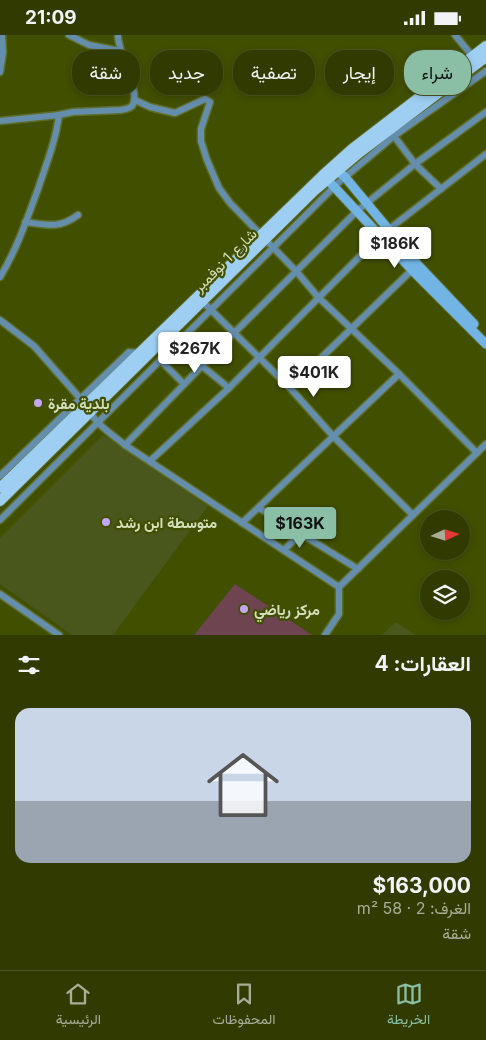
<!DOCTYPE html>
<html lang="ar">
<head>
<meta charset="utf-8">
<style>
	body { margin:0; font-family:Inter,Vazirmatn,sans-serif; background:#39420b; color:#f1f3f6; direction:rtl; height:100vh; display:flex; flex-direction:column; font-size:19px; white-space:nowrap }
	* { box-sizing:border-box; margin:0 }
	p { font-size:16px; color:#a8ad99 }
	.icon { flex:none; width:28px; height:28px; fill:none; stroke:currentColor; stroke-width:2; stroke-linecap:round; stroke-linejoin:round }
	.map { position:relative; height:600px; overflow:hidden; direction:ltr }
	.panel { display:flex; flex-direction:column; background:#313b01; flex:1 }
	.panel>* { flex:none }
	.hud { position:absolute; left:15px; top:15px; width:456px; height:45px; direction:rtl; display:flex; gap:10px }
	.needle { width:32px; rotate:86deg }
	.controls { position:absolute; left:420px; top:475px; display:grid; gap:10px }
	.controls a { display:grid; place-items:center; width:50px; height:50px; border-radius:50%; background:#313b01; box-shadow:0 2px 8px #0003,0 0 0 1px #4c5523; font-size:25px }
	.price { position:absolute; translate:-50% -42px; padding:0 11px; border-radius:5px; background:#fff; color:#222; font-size:16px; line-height:32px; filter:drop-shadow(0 1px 2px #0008) }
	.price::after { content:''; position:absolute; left:50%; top:30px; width:15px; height:11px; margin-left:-8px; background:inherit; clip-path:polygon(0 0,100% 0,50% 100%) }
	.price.current { background:#8abfa5; color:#111 }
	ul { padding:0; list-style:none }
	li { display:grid; align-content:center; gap:10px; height:265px; padding:0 15px }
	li+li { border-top:1px solid #4c5523 }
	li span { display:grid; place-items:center; height:155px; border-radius:15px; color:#555 }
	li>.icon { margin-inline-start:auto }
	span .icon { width:90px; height:90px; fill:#fffc; stroke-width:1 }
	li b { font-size:21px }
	h2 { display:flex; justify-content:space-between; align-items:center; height:60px; padding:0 15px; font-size:21px }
	.chip { padding:0 18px; border-radius:20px; background:#313b01; box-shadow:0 2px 8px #0003,0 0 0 1px #4c5523; font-size:18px; line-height:45px }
	.chip.current { background:#8abfa5; color:#111 }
	.status { display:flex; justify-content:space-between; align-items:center; height:35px; padding:0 25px; background:#313b01; direction:ltr }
	.status svg { height:14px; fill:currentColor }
	.menu { display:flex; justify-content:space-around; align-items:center; height:70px; border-top:1px solid #4c5523; background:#313b01; font-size:14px; color:#a8ad99 }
	.menu a { display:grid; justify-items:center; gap:2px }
	.menu .current { color:#8abfa5 }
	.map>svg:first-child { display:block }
</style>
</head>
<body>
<div class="status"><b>21:09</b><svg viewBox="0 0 49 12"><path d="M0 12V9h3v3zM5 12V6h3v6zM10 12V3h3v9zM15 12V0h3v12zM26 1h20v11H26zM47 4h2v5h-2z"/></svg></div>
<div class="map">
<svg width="486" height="600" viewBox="0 0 486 600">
	<rect width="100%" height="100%" fill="#414f01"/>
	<g fill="#49571c">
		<polygon points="103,400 208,471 113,600 72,600 0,549 0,503"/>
		<polygon points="396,587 415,600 382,600"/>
	</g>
	<polygon fill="#6e4451" points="235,549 312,600 194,600"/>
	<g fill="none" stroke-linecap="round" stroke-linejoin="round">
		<defs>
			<g id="street">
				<polyline points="69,0 89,10 120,16"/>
				<polyline points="455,0 474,23"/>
				<polyline points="0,37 3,17 2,0"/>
				<polyline points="135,65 150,72 175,78 205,64 210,67 201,94 201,106 207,125 219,153 230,168 296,236 318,262 399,339 477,418"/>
				<polyline points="0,86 59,80"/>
				<polyline points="394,101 415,129 441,154"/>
				<path d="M25,187C48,190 59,194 78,180"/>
				<path d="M0,242C17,214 27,184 38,154C46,130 56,105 59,80L73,77L121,75C125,74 129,74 132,71C142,58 117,17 118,0"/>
				<polyline points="200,264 290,353 333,401 413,480"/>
				<path d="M0,285L34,311L86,370C94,388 110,398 125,410L339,552V579L325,600"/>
				<polyline points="178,307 202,331 229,353"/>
				<polyline points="160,325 184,349"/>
				<polyline points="290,353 415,232"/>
				<polyline points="125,410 234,298 357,176 415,129 486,77"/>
				<polyline points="150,426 229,353 380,201 486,119"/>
				<polyline points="0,441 129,317 140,318"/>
				<polyline points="259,473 358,534"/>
				<polyline points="0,485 338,148 394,101 486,36"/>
				<polyline points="242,488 399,339"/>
				<polyline points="284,515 301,498"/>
				<polyline points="339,552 486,409"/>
				<polyline points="0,559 59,600"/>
			</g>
			<g id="secondary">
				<polyline points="334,133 345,142 418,230 474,289"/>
				<polyline points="323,140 412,235 486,309"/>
			</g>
			<g id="primary">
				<polyline points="0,453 323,140 352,114 486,11"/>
				<polyline points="0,466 314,156 359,118 486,22"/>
			</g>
		</defs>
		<use href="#street" stroke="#5e6c26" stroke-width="9"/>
		<use href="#secondary" stroke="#5e6c26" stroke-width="11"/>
		<use href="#primary" stroke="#5e6c26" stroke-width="12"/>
		<use href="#street" stroke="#658eac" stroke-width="6"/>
		<use href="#secondary" stroke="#72b4e3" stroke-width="9"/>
		<use href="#primary" stroke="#9ecff3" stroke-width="10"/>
	</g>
	<g fill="#c3a7f2" stroke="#414f01" stroke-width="2">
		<circle cx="38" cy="368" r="5"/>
		<circle cx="106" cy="487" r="5"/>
		<circle cx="244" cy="574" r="5"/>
	</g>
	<g text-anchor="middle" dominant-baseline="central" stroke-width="4.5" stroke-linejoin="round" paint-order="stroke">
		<g font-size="15" fill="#d4dfbc" stroke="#414f01">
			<text transform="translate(225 225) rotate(-45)">شارع 1 نوفمبر</text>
		</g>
		<g font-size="15" font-weight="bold" fill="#d4dfbc" stroke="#414f01" text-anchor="start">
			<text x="48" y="368">بلدية مقرة</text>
			<text x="116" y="487">متوسطة ابن رشد</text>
			<text x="254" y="574">مركز رياضي</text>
		</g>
	</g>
</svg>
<div class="controls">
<a><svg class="needle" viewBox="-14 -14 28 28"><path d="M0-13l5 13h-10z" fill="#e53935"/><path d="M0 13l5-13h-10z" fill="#a8ad99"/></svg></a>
<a><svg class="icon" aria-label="layers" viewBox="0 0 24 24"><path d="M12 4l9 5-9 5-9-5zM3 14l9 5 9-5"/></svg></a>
</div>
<b class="price" style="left:395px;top:234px">$186K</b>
<b class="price" style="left:195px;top:339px">$267K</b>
<b class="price" style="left:314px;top:363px">$401K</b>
<b class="price current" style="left:300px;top:514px">$163K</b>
<div class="hud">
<a class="chip current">شراء</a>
<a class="chip">إيجار</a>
<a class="chip">تصفية</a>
<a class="chip">جديد</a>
<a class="chip">شقة</a>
</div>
</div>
<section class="panel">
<h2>العقارات: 4<svg class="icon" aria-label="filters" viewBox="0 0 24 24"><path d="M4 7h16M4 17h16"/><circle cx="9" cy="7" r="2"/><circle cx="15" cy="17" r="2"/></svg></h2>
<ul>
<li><span style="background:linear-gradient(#c9d6e8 60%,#9aa5b1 0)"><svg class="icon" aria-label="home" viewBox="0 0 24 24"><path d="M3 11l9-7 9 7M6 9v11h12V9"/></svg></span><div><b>$163,000</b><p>الغرف: 2 · 58 m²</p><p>شقة</p></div></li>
</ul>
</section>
<nav class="menu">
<a class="current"><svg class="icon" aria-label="map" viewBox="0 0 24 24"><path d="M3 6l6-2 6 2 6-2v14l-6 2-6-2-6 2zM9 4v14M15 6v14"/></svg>الخريطة</a>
<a><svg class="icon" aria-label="saved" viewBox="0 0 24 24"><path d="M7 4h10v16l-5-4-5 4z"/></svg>المحفوظات</a>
<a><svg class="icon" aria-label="home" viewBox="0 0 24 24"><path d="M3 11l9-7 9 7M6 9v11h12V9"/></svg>الرئيسية</a>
</nav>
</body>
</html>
